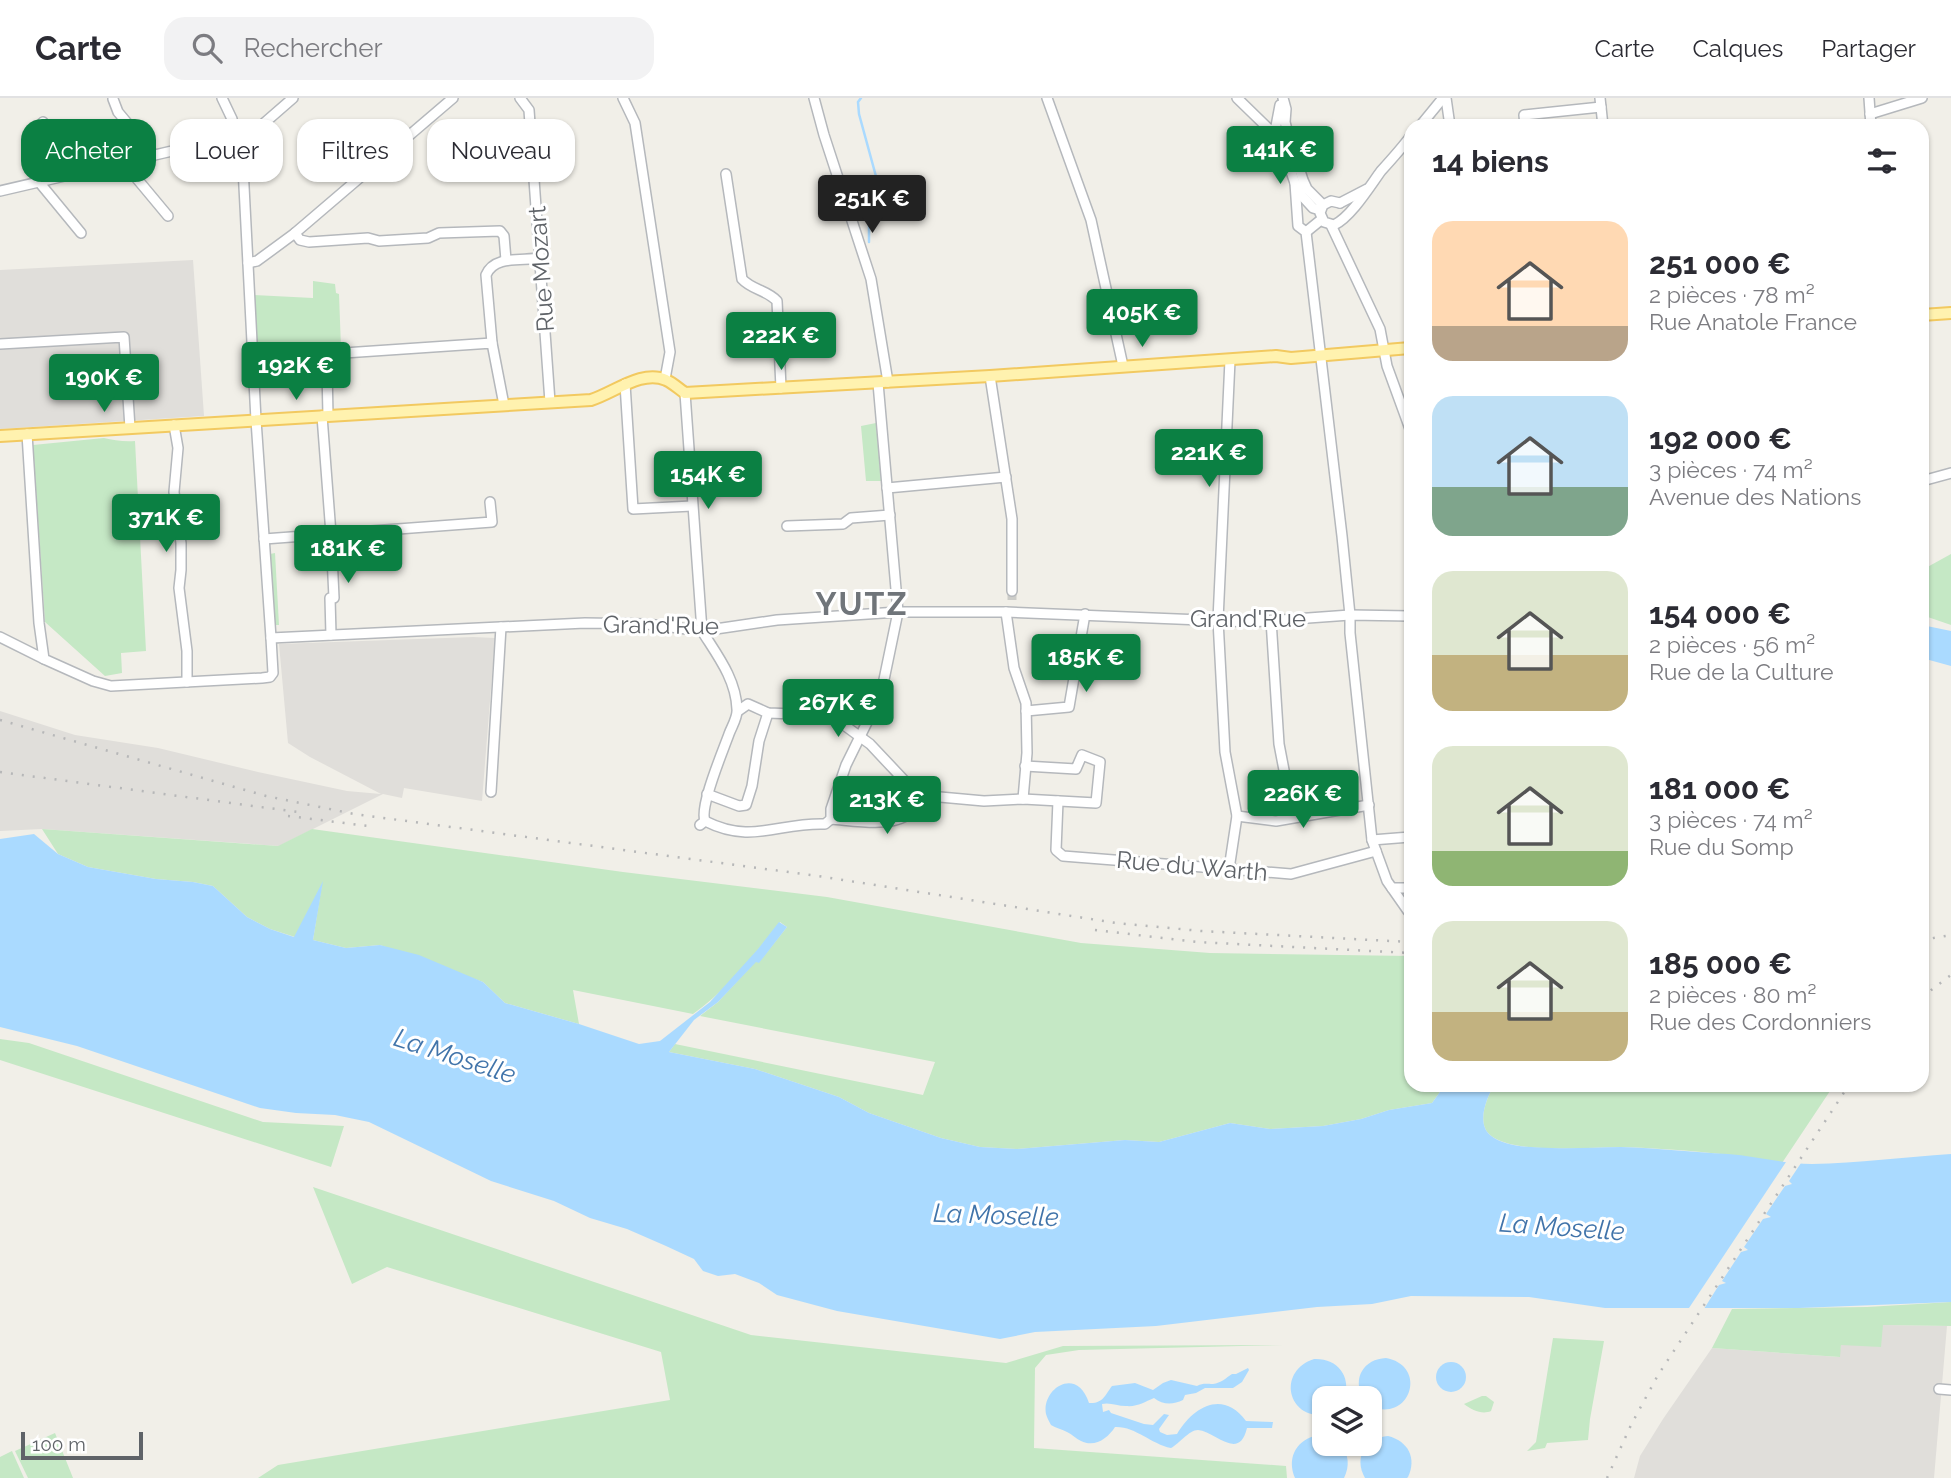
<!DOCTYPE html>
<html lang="fr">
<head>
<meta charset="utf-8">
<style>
	body { margin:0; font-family:Raleway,sans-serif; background:#f2f2f3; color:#2b2b33; height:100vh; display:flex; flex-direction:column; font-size:26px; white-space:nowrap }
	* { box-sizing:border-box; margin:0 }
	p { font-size:23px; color:#7c7c81 }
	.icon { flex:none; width:38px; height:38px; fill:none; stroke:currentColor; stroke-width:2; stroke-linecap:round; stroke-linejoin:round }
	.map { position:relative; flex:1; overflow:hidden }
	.drawer { position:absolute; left:1404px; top:21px; width:525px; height:973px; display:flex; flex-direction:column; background:#fff; border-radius:21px; box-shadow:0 2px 5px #0004 }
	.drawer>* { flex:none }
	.top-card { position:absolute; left:21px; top:21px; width:665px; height:63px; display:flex; gap:14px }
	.controls { position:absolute; left:1312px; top:1288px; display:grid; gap:14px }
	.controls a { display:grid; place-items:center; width:70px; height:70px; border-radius:14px; background:#fff; box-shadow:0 2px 5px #0004; font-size:35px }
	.scale { position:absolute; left:21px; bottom:18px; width:122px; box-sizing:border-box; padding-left:7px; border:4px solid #5f6368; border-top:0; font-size:19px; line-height:24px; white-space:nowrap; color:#5f6368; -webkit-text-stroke:5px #fff; paint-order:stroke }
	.price { position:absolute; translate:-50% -60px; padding:0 16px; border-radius:7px; background:#0b8043; color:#fff; font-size:23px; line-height:46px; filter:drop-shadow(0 2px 4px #0008) }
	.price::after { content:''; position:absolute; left:50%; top:42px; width:21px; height:16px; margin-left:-10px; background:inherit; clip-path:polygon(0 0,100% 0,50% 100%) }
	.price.current { background:#222; color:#fff }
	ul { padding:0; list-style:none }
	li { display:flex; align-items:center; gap:21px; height:175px; padding:0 28px }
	li span { display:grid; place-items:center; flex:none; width:196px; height:140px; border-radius:21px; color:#555 }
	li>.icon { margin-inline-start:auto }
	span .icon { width:84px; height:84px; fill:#fffc; stroke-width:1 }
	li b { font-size:30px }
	h2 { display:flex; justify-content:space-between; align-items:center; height:84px; padding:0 28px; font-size:30px }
	.tag { padding:0 24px; border-radius:21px; background:#fff; box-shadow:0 2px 5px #0004; font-size:24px; line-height:63px }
	.tag.current { background:#0b8043; color:#fff }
	header { display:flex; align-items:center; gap:42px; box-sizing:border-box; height:98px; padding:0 35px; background:#fff; border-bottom:2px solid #e1e1e2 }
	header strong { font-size:33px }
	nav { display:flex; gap:38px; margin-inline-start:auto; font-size:24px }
	.search { width:490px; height:63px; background:#f2f2f3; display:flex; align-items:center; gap:18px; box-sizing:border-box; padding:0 24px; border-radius:21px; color:#7c7c81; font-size:26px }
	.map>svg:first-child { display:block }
</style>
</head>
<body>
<header>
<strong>Carte</strong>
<div class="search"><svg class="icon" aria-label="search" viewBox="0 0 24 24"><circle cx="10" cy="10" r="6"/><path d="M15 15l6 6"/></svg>Rechercher</div>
<nav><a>Carte</a><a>Calques</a><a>Partager</a></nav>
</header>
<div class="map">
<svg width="1951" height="1380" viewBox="0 0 1951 1380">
	<rect width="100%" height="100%" fill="#f1efe8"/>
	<g fill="#e0deda">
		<polygon points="193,162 204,318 0,331 0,172"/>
		<polygon points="473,539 495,540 482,703 404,690 402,700 383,696 279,748 42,731 0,733 0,613 75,637 158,650 258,674 347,693 381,696 310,659 288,645 279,546"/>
		<polygon points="1883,1227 1947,1228 1934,1380 1634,1380 1640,1358 1663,1321 1712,1250 1839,1259 1841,1247"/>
	</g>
	<g fill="#c5e8c5">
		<polygon points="313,183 335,186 336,195 339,196 341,250 321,262 258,262 254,197 313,200"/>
		<polygon points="876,325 881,383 866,383 861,328"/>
		<path d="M104,340C113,342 124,344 135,343L146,553L121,555L122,575L105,578L45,524L33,347Z"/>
		<polygon points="275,455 279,527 275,527 270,456"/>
		<polygon points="1951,456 1951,527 1922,517 1922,472"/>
		<path d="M42,731L278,748L312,731L623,774L827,799L1081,845L1210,855L1410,858V987H1445L1432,1005L1389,1012L1361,1021L1323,1028L1270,1031L1230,1025L1159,1044L1125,1042L1017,1051L980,1049L941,1040L869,1015L839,999L755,971L669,954L675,946L923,997L935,964L700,918L718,904L756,863L759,864L787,829L780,824C754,857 727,892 693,916L573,892L579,926L505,905L483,884L380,847L346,850L313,842L322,786L295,839L270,831L247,819L213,788L193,784L156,781L88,769L58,756Z"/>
		<polygon points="0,941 29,945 263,1024 344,1028 331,1069 0,962"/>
		<path d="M1494,987H1834L1782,1065C1729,1055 1676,1051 1622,1049C1591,1049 1514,1057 1490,1037C1476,1024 1487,1000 1494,987Z"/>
		<polygon points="313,1089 751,1237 1006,1265 1063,1248 1283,1247 1079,1252 1046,1257 1035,1270 1034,1350 1286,1368 1287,1380 258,1380 278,1367 670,1302 661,1254 387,1169 352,1186"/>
		<polygon points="1951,1204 1951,1228 1883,1227 1881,1249 1841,1247 1840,1259 1712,1250 1732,1211 1867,1209"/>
		<polygon points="1553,1240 1604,1243 1590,1321 1588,1342 1547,1345 1545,1350 1527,1353 1536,1344"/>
		<path d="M1482,1298H1486L1494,1304L1491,1313C1482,1317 1472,1312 1464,1306Z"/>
		<polygon points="55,1335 73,1380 28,1380 15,1353"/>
		<polygon points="12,1353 24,1380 0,1380 0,1359"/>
	</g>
	<g fill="#aadaff">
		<polygon points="1922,527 1951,533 1951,568 1922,560"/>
		<path d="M34,736L58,756L88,769L156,781L193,784L213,788L247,819L270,831L294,839L323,783L313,842L346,850L380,847L419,857L483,884L505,905L579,926L639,946L660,943L710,904L758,851L779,824L787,829L759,865L756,864L718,904L694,922L669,954L755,971L839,999L869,1015L941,1040L980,1049L1017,1051L1125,1042L1159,1044L1230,1025L1270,1031L1323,1028L1361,1021L1389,1012L1432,1005L1445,987H1494C1487,1000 1476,1024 1490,1037C1506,1050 1533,1049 1552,1050C1575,1051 1598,1049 1621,1049C1657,1050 1692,1054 1728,1056C1756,1058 1783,1066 1812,1066C1858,1065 1905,1059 1951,1056V1204L1799,1210H1605L1529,1199L1411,1198L1372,1206L1317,1209L1156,1228L1035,1234L1000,1241L837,1213L777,1197L759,1185L735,1176L718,1178L703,1173L694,1161L666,1148L627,1131L590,1120L554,1103L491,1083L369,1024L335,1017L296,1015L260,1010L77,948L0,929V741Z"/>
		<path d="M1386,1260C1429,1268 1410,1326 1370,1308V1300H1363C1352,1280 1364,1261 1386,1260Z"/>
		<path d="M1314,1261C1337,1260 1351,1277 1345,1300H1325V1317C1287,1321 1277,1273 1314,1261Z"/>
		<circle cx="1451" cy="1279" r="15"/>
		<path d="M1248,1270L1249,1272L1242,1284L1233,1290H1205L1196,1295L1185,1297L1183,1302C1173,1307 1163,1307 1154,1300C1144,1304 1138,1309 1126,1308C1117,1308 1110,1304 1102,1306L1103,1314L1109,1312L1111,1315L1144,1326L1153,1327L1164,1316L1169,1317L1159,1331L1160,1334L1167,1337L1177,1336C1194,1308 1223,1292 1246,1323L1273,1324L1272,1330H1247C1239,1364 1215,1333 1198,1332C1189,1332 1179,1346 1171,1350C1151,1346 1135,1328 1115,1329C1108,1340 1095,1350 1081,1343C1076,1341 1072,1336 1067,1334C1061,1331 1056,1330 1051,1327C1049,1323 1047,1320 1046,1316C1041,1291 1077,1267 1089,1305C1103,1306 1105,1297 1112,1288L1135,1285L1153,1292L1163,1285L1171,1282L1197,1288C1203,1285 1206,1286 1213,1286C1221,1285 1226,1280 1232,1276H1236Z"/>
		<path d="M1314,1338H1325V1346H1340C1349,1356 1350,1368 1344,1380H1295C1287,1361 1295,1344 1314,1338Z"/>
		<path d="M1388,1338C1408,1343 1417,1360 1408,1379L1407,1380H1365C1353,1359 1366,1340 1388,1338Z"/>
	</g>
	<polygon fill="#f1efe8" points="1788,1061 1803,1062 1789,1083 1792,1086 1785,1088 1766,1116 1771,1119 1763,1121 1744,1149 1748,1152 1741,1154 1722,1183 1726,1185 1719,1187 1702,1214 1687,1213"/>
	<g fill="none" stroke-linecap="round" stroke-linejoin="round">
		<polyline stroke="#aadaff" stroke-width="2.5" points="861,0 858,4 859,16 877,82 869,108 869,144"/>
		<polyline stroke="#ccccc8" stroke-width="9" stroke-dasharray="9 4.5" stroke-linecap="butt" points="1012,493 1012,506"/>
		<defs>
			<g id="minor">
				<polyline points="222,0 232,21 243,69 256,322 271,540 585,525 647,526 702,533 777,522 898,514 1006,514 1251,524 1350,517 1410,518"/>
				<polyline points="520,0 529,12 550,304"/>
				<polyline points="623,0 635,25 670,254 665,281"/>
				<polyline points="814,0 824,37 871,181 888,284"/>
				<polyline points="1047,0 1091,122 1123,268"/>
				<polyline points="1237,0 1272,34 1288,65 1295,85 1302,98 1313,110 1320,112"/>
				<polyline points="1283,0 1286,11 1285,24 1287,32 1303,82 1307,91 1323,107"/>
				<polyline points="1446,0 1450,28"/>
				<polyline points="1600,0 1603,28"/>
				<polyline points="1869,0 1871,28"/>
				<polyline points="113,1 118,14 154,57"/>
				<polyline points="1870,16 1922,0"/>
				<polyline points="43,24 36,35 70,77"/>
				<polyline points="1420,28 1443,0"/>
				<polyline points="1525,28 1524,17 1601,9"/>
				<polyline points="1272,34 1276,28 1280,7"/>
				<polyline points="123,64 168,118"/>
				<path d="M726,76L742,181C752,192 767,192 777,203L781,290"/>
				<polyline points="39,84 81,135"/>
				<polyline points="1295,85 1298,128 1306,134 1342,438 1350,517 1350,535 1372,742 1387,783 1408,813"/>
				<polyline points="0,93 215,43 238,43 262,27 293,0"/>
				<path d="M1340,105L1331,103L1323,107L1320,115L1324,124L1334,127C1351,119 1370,88 1381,73C1391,62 1401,51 1410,39"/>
				<polyline points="1340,105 1367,91"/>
				<polyline points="1331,127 1380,231 1387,268 1410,331"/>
				<polyline points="1306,134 1322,121"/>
				<polyline points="295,135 300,142 309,144 368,140 379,143 428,140 439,135 500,133 504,138 506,162"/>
				<polyline points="248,165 257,163 295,135 453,0"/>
				<path d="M492,245L486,177C494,157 522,163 540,160"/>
				<polyline points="0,246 124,239 130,330"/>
				<polyline points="990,278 1012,421 1012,493"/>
				<polyline points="625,286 633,411 692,408"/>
				<path d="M685,295L702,533C717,557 736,581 737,611C738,619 732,628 729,636C723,653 699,709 705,723L700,727"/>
				<polyline points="322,318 331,436 334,500 330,500 331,537"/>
				<path d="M328,318L327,271C329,261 334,259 344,255L492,245L504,307"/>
				<polyline points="174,327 178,350 174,394 181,445 181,472 179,490 187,553 187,584"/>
				<polyline points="27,336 39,525 44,561 93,583 111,588 262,580 270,579 273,575 271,540"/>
				<polyline points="1922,383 1951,375"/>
				<polyline points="887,390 1006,379"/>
				<polyline points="787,428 843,426 851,420 890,417"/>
				<polyline points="264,441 492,424 490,404"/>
				<polyline points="1006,514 1014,570 1026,605 1027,655 1023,701"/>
				<polyline points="1271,522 1279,646 1293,719"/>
				<polyline points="1410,529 1410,602"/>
				<polyline points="0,539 44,561"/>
				<polyline points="738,613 748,606 768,615 822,617 833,619 870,646 918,697"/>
				<polyline points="1026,613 1069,609 1085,516"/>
				<polyline points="491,694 501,529"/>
				<polyline points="707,696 739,708 746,707 752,688 759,643 768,615"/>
				<polyline points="918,697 984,703 1023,701 1096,705 1100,664 1082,657 1076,671 1025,668"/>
				<polyline points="1058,703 1056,752 1063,758 1291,776 1376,753"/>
				<polyline points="1237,718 1276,723 1369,707"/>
				<polyline points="831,721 831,711 846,667 881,596 898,514 878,285"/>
				<path d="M831,721C850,722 892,730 908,716C914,711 913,703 918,697"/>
				<path d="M705,723C752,747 779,724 825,726L831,721"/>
				<polyline points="1372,742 1410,739"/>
				<polyline points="1229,771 1237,718 1225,654 1218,522 1230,262"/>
				<polyline points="1392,790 1410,790"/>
				<polyline points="1939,1291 1951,1292"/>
			</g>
			<g id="major">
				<polyline points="1922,217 1951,215"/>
				<path d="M0,338L591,302C614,295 642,271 666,282C673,285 679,291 685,295L990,278L1276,258L1291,260L1410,250"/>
			</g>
		</defs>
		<use href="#minor" stroke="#b5b8bc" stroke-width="12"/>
		<use href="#major" stroke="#f2c960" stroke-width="14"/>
		<use href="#minor" stroke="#fff" stroke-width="9"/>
		<use href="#major" stroke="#fff2af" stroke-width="10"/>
		<g stroke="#b6b7b8" stroke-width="2.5" stroke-dasharray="2 9" stroke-linecap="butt">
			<polyline points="0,622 266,698 354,716 818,778 1116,825 1201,833 1410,844"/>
			<polyline points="0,674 298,714"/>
			<polyline points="288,718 368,728"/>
			<polyline points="1095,832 1197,844 1410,855"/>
			<polyline points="1922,842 1951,837"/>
			<polyline points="1922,899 1951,877"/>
			<polyline points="1607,1380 1631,1327 1658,1277 1849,987"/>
		</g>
	</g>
	<g text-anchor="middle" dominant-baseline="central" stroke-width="6" stroke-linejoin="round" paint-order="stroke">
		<g font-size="24" fill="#5f6368" stroke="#fff">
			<text transform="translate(541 171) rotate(-94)">Rue Mozart</text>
			<text x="1248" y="520">Grand'Rue</text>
			<text transform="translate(661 527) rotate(1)">Grand'Rue</text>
			<text transform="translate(1192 768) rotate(5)">Rue du Warth</text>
		</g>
		<g font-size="26" font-style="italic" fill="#4174aa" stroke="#fff">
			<text transform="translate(455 958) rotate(18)">La Moselle</text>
			<text transform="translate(996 1117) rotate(2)">La Moselle</text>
			<text transform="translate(1562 1129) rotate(4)">La Moselle</text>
		</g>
		<g font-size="32" font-weight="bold" letter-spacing="2" fill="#70757a" stroke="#fff">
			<text x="862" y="505">YUTZ</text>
		</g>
	</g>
</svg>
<div class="controls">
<a><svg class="icon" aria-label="layers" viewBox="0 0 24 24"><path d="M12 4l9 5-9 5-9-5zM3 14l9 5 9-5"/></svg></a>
</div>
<div class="scale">100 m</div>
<b class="price" style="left:1280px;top:88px">141K €</b>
<b class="price current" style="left:872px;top:137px">251K €</b>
<b class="price" style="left:1142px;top:251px">405K €</b>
<b class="price" style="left:781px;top:274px">222K €</b>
<b class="price" style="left:296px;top:304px">192K €</b>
<b class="price" style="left:104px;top:316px">190K €</b>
<b class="price" style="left:1209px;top:391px">221K €</b>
<b class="price" style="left:708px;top:413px">154K €</b>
<b class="price" style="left:166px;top:456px">371K €</b>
<b class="price" style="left:348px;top:487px">181K €</b>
<b class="price" style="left:1086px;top:596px">185K €</b>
<b class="price" style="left:838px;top:641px">267K €</b>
<b class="price" style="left:1303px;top:732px">226K €</b>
<b class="price" style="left:887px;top:738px">213K €</b>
<div class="top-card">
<a class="tag current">Acheter</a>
<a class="tag">Louer</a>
<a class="tag">Filtres</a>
<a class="tag">Nouveau</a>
</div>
<section class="drawer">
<h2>14 biens<svg class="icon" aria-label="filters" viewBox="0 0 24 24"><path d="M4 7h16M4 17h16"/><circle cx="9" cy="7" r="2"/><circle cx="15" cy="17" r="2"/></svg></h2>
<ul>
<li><span style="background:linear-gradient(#ffd9b3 75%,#b9a48a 0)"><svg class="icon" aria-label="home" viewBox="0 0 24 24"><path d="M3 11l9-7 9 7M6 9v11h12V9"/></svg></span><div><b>251 000 €</b><p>2 pièces · 78 m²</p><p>Rue Anatole France</p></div></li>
<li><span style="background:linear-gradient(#bfe0f5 65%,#7fa58c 0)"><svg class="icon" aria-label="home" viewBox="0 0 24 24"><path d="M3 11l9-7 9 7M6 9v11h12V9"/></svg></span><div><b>192 000 €</b><p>3 pièces · 74 m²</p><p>Avenue des Nations</p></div></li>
<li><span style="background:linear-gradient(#dfe7d0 60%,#c2b280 0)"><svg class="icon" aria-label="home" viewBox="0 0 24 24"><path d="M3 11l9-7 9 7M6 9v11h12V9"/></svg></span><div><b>154 000 €</b><p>2 pièces · 56 m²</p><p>Rue de la Culture</p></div></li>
<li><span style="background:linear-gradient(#dfe7d0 75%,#8fb573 0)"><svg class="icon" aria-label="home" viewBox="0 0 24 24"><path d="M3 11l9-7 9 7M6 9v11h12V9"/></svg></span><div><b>181 000 €</b><p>3 pièces · 74 m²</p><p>Rue du Somp</p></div></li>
<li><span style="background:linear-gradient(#dfe7d0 65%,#c2b280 0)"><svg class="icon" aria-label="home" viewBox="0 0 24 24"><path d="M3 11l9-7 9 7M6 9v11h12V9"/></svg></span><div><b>185 000 €</b><p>2 pièces · 80 m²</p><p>Rue des Cordonniers</p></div></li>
</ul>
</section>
</div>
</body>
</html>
